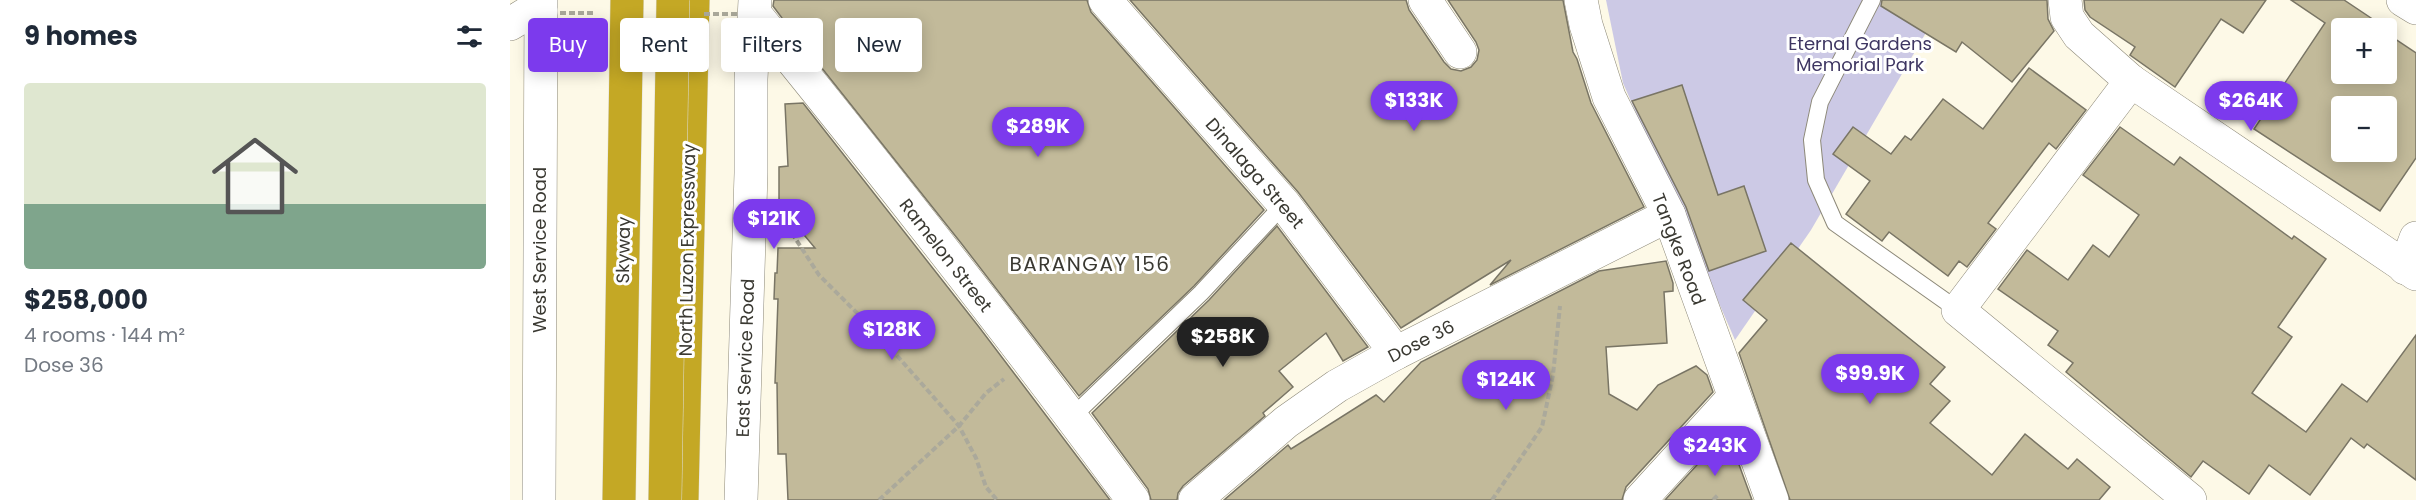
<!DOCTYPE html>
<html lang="en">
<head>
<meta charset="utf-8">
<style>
	body { margin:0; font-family:Poppins,sans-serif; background:#f2f2f3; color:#1f2937; height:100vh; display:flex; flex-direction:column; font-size:22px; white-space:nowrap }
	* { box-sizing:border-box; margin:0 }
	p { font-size:20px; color:#747a83 }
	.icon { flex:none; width:33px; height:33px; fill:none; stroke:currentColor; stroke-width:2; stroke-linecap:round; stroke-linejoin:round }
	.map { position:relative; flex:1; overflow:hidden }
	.details { display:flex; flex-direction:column; background:#fff; width:510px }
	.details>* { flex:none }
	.banner { position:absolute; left:18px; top:18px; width:570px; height:54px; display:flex; gap:12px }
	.buttons { position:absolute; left:1821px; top:18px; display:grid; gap:12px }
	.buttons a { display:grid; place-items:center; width:66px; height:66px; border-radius:6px; background:#fff; box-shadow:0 3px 15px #0003; font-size:30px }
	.price { position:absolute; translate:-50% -51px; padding:0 14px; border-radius:21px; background:#7c3aed; color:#fff; font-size:20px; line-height:39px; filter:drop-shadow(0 2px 3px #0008) }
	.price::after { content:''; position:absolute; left:50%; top:36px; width:18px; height:14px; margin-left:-9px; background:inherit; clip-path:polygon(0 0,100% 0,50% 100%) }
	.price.selected { background:#222; color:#fff }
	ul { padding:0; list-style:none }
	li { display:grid; align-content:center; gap:12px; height:318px; padding:0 24px }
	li+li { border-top:2px solid #e0e1e3 }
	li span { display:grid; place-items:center; height:186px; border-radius:6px; color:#555 }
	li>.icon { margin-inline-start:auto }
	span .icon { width:108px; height:108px; fill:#fffc; stroke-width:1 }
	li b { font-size:26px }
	h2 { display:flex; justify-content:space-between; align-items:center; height:72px; padding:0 24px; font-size:26px }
	.pill { padding:0 21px; border-radius:6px; background:#fff; box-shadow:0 3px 15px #0003; font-size:21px; line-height:54px }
	.pill.selected { background:#7c3aed; color:#fff }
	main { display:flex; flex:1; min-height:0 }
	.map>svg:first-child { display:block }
</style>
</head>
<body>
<main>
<section class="details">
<h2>9 homes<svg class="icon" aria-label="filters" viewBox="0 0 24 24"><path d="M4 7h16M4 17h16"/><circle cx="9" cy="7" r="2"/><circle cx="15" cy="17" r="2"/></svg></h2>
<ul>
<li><span style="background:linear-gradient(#dfe7d0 65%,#7fa58c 0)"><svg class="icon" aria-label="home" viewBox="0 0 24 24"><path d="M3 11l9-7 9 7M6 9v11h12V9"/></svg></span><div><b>$258,000</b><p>4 rooms · 144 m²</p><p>Dose 36</p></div></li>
</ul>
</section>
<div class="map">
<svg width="1906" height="500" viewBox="0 0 1906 500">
	<rect width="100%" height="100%" fill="#fdf9e7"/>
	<polygon fill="#ccc9e5" points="1096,0 1435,0 1301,230 1225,340 1113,83"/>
	<g fill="#c2ba9a" stroke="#797565" stroke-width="1.5" fill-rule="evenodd">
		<polygon points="264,0 577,0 581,12 754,210 684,286 569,396 451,243 272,18 263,6"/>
		<polygon points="620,0 896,0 899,10 934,62 941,69 951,71 961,67 967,60 969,50 966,42 938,0 1053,0 1063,52 1067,59 1081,103 1134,207 980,285 1001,260 891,328 788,192"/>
		<polygon points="1372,0 1537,0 1538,19 1544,31 1502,82 1452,42 1446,52 1371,6"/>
		<polygon points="1574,0 1756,0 1733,33 1711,19 1665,87 1620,55 1625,47 1580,17 1575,10"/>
		<path d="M1781,0H1834L1873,26L1871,28H1832V74H1876V33L1906,53V158L1870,211L1744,129L1815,23ZM1832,106H1876V152H1832Z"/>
		<polygon points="1519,68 1576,110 1546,149 1539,143 1478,223 1486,229 1457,267 1449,261 1438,276 1379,232 1372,241 1336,214 1360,181 1323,154 1343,127 1381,154 1395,136 1401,140 1433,99 1473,129"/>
		<polygon points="1172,85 1208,195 1234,186 1256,251 1199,271 1176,207 1122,101"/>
		<polygon points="293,103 469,327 600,500 278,500 276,454 268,454 267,383 265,383 268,299 264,299 265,273 267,273 268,248 305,248 269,205 269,167 278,166 275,104"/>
		<polygon points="1610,127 1664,165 1670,157 1782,239 1784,236 1816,259 1768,327 1782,337 1742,393 1796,432 1832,384 1857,402 1906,335 1906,480 1857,444 1854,448 1841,438 1800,495 1759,465 1739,494 1693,461 1681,477 1556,372 1563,363 1538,345 1548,331 1488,289 1517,250 1558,280 1583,245 1599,257 1629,215 1573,175"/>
		<polygon points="767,226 858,347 833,361 816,333 769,371 783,387 753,413 755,416 673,486 668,493 667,500 641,500 638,489 582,413 699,300"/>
		<polygon points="1281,243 1435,367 1420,384 1440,401 1420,423 1482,475 1515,434 1558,469 1567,459 1600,487 1589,500 1280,500 1229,353 1257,320 1233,300"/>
		<polygon points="1156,261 1163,283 1163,291 1154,292 1157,343 1096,347 1099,394 1127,410 1148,385 1186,366 1197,375 1203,392 1116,487 1112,500 714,500 778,445 781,449 866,395 874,402 911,362 1089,271"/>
		<polygon points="1217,432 1242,500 1155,500"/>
	</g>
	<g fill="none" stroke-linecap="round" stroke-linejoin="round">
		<defs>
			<g id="lane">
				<polyline points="1362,0 1310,102 1302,140 1306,180 1325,223 1448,310"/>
				<polyline points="562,417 691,293 774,204"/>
			</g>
			<g id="street">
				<polyline points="595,0 774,204 886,353"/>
				<polyline points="915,0 950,52"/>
				<polyline points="1071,0 1076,25 1099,97 1159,215 1262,500"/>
				<polyline points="1555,0 1557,17 1569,35 1621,81 1906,274"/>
				<polyline points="1893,0 1906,8"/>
				<path d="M245,14C374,173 501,334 623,500"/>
				<polyline points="1621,81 1448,310 1680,500"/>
				<polyline points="1895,268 1906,238"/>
				<polyline points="685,500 776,422 827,386 886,353 1159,215"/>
				<polyline points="1130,500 1224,397"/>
			</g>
			<g id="secondary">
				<polyline points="0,24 18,13 31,11"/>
				<polyline points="29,500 31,0"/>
				<polyline points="231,500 241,173 241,79 245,0"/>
			</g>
			<polyline id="highway" points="172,500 183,0"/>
		</defs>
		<use href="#lane" stroke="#8d8979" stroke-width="18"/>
		<use href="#street" stroke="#8d8979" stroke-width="34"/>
		<use href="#secondary" stroke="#8d8979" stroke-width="34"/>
		<use href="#highway" stroke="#dfdfde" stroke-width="34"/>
		<g stroke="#aba99b" stroke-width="4" stroke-dasharray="6 3" stroke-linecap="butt">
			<polyline points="272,218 309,275 367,333 449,426 466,458 476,487 487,500"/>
			<polyline points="369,500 449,426 476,393 494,379"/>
			<polyline points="982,500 1032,427 1043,375 1050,306"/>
			<polyline points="1203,500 1209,494"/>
		</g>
		<use href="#lane" stroke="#fff" stroke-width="16"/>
		<use href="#street" stroke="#fff" stroke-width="33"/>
		<use href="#secondary" stroke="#fff" stroke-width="33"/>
		<use href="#highway" stroke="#c4a825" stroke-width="33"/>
		<defs>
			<g id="highway-bridge">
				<polyline points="109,500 117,0"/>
				<polyline points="155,500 163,0"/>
			</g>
		</defs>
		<use href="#highway-bridge" stroke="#dfdfde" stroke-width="34" stroke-linecap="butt"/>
		<g stroke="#aba99b" stroke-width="4" stroke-dasharray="6 3" stroke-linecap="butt">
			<polyline points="50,13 85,13"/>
			<polyline points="194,14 229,14"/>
		</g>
		<use href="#highway-bridge" stroke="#c4a825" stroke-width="33"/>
	</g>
	<g text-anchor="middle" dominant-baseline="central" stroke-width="6" stroke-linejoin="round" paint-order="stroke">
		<g font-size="18" fill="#3e3662" stroke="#fff">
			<text x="1350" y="43">Eternal Gardens<tspan x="1350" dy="21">Memorial Park</tspan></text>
		</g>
		<g font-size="18" fill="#3a3932" stroke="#fff">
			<text transform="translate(745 173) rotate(49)">Dinalaga Street</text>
			<text transform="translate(1169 249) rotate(69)">Tangke Road</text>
			<text transform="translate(29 250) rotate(-90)">West Service Road</text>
			<text transform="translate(113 250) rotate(-89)">Skyway</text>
			<text transform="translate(177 250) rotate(-89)">North Luzon Expressway</text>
			<text transform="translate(436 255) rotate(52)">Ramelon Street</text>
			<text transform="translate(911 341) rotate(-27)">Dose 36</text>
			<text transform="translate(235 358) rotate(-88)">East Service Road</text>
		</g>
		<g font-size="20" letter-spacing="1.5" fill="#3a3932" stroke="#fff">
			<text x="580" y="264">BARANGAY 156</text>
		</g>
	</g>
</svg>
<div class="buttons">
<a>+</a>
<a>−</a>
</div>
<b class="price" style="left:904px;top:132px">$133K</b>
<b class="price" style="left:1741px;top:132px">$264K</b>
<b class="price" style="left:528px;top:158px">$289K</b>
<b class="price" style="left:264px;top:250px">$121K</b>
<b class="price" style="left:382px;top:361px">$128K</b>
<b class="price selected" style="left:713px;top:368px">$258K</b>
<b class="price" style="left:1360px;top:405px">$99.9K</b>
<b class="price" style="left:996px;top:411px">$124K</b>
<b class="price" style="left:1205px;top:477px">$243K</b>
<div class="banner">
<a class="pill selected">Buy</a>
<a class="pill">Rent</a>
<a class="pill">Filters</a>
<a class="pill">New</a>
</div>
</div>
</main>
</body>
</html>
